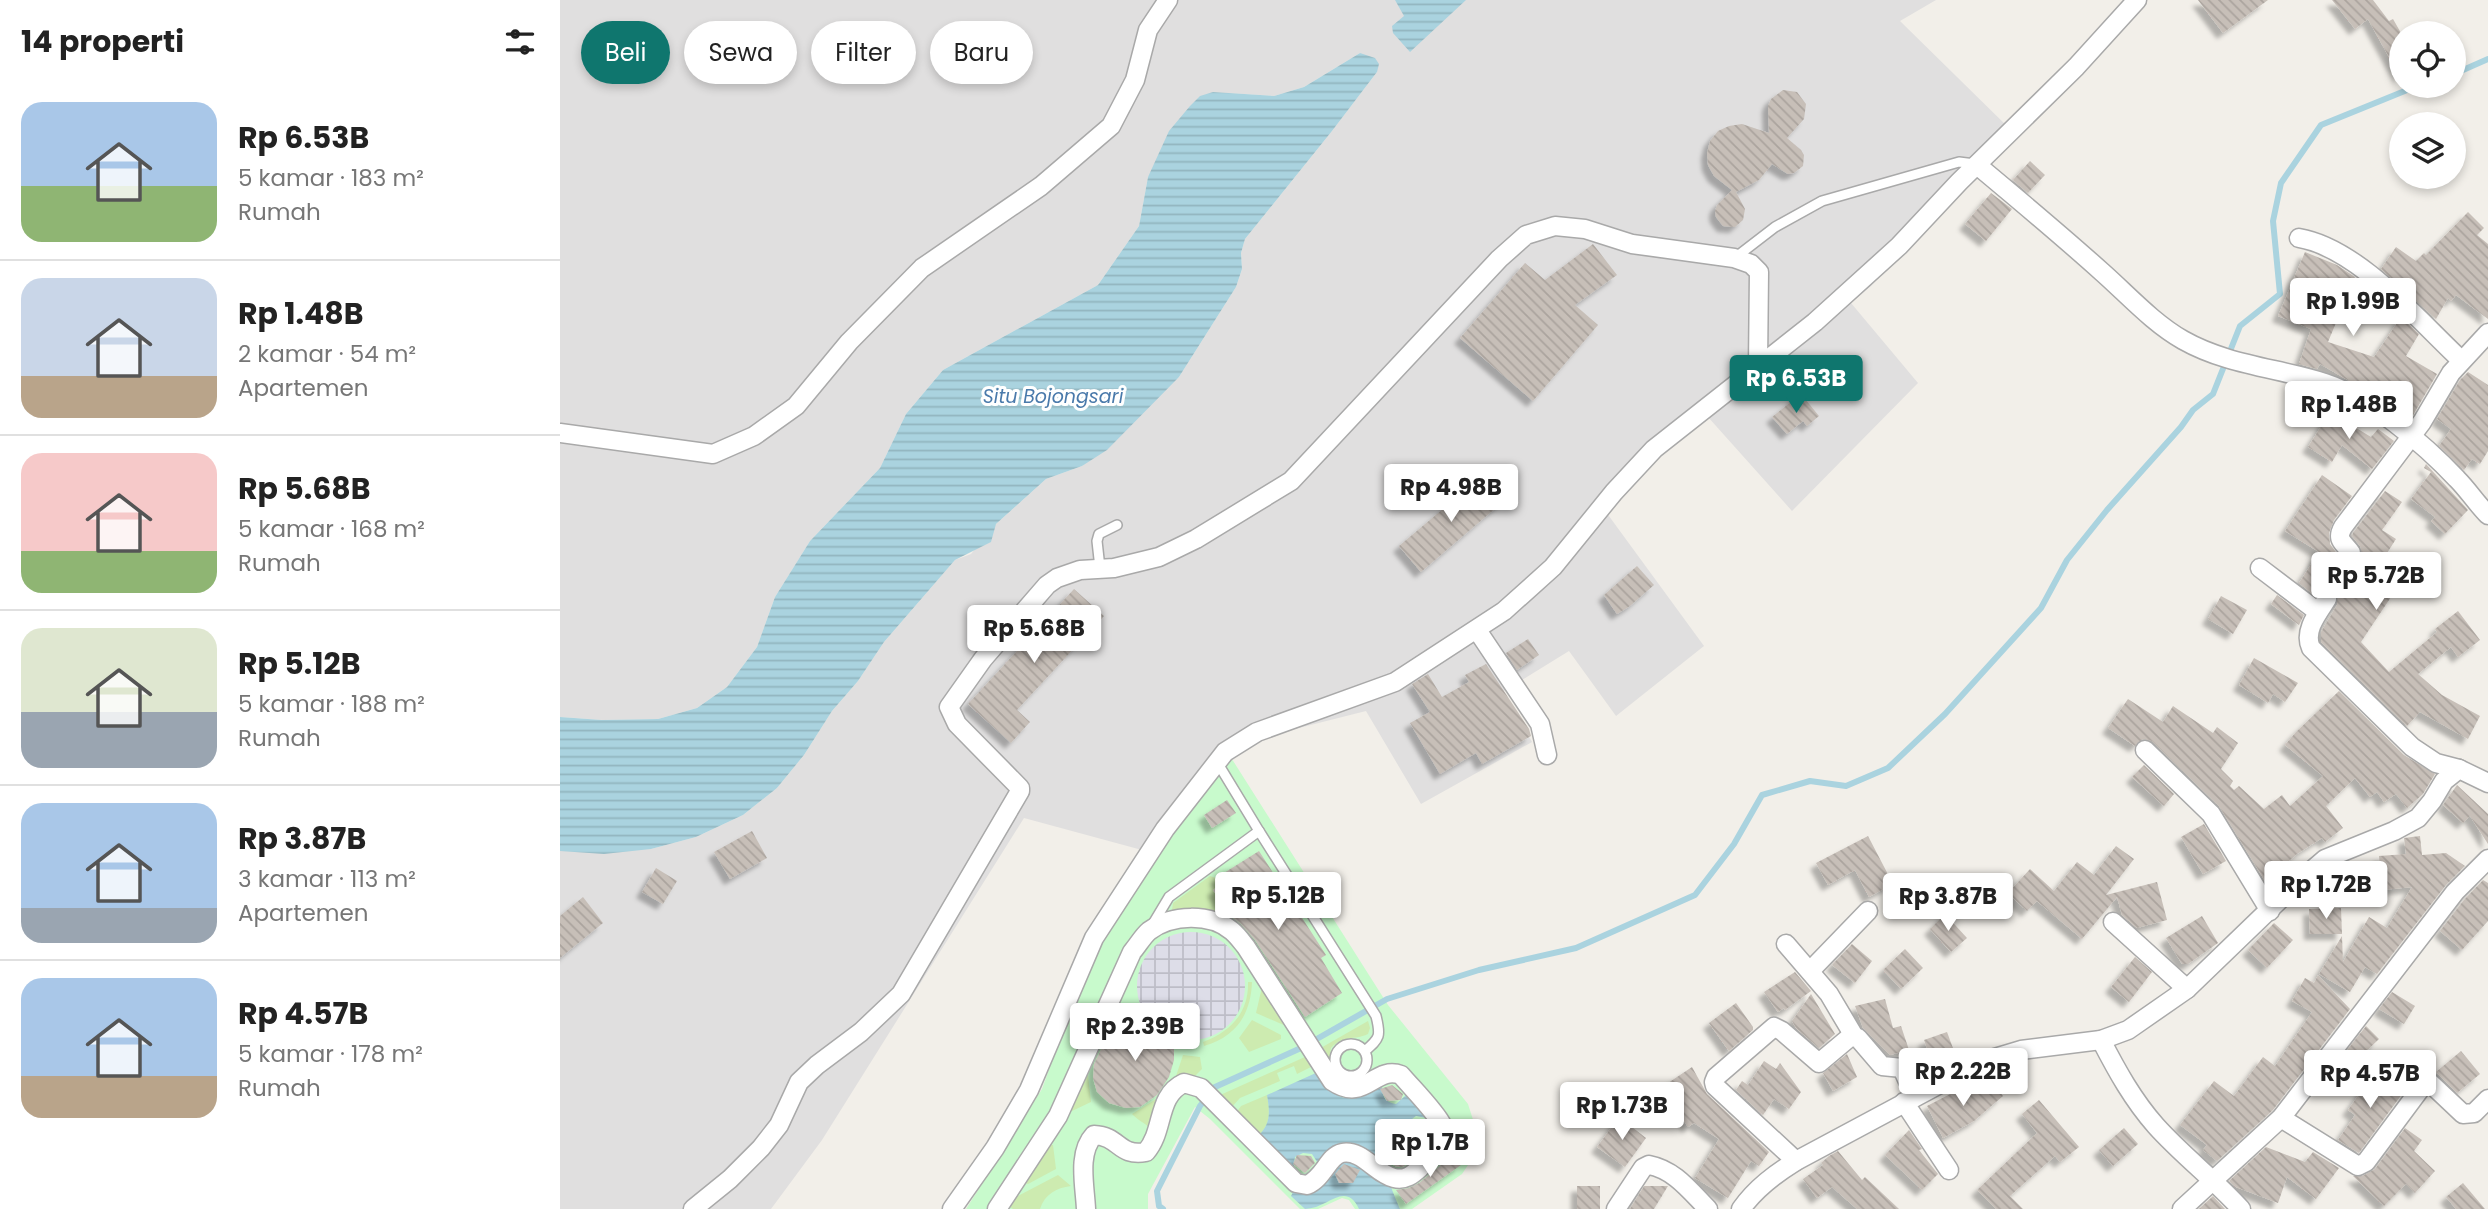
<!DOCTYPE html>
<html lang="id">
<head>
<meta charset="utf-8">
<style>
	body { margin:0; font-family:Poppins,sans-serif; background:#f6f6f6; color:#222; height:100vh; display:flex; flex-direction:column; font-size:26px; white-space:nowrap }
	* { box-sizing:border-box; margin:0 }
	p { font-size:23px; color:#767676 }
	.icon { flex:none; width:38px; height:38px; fill:none; stroke:currentColor; stroke-width:2; stroke-linecap:round; stroke-linejoin:round }
	.map { position:relative; flex:1; overflow:hidden }
	.panel { display:flex; flex-direction:column; background:#fff; width:560px }
	.panel>* { flex:none }
	.top-card { position:absolute; left:21px; top:21px; width:665px; height:63px; display:flex; gap:14px }
	.controls { position:absolute; left:1829px; top:21px; display:grid; gap:14px }
	.controls a { display:grid; place-items:center; width:77px; height:77px; border-radius:50%; background:#fff; box-shadow:0 4px 10px #0003; font-size:35px }
	.price { position:absolute; translate:-50% -60px; padding:0 16px; border-radius:7px; background:#fff; color:#222; font-size:23px; line-height:46px; filter:drop-shadow(0 2px 4px #0008) }
	.price::after { content:''; position:absolute; left:50%; top:42px; width:21px; height:16px; margin-left:-10px; background:inherit; clip-path:polygon(0 0,100% 0,50% 100%) }
	.price.selected { background:#0f766e; color:#fff }
	ul { padding:0; list-style:none }
	li { display:flex; align-items:center; gap:21px; height:175px; padding:0 21px }
	li+li { border-top:2px solid #e0e0e0 }
	li span { display:grid; place-items:center; flex:none; width:196px; height:140px; border-radius:21px; color:#555 }
	li>.icon { margin-inline-start:auto }
	span .icon { width:84px; height:84px; fill:#fffc; stroke-width:1 }
	li b { font-size:30px }
	h2 { display:flex; justify-content:space-between; align-items:center; height:84px; padding:0 21px; font-size:30px }
	.pill { padding:0 24px; border-radius:32px; background:#fff; box-shadow:0 4px 10px #0003; font-size:24px; line-height:63px }
	.pill.selected { background:#0f766e; color:#fff }
	main { display:flex; flex:1; min-height:0 }
	.map>svg:first-child { display:block }
</style>
</head>
<body>
<main>
<section class="panel">
<h2>14 properti<svg class="icon" aria-label="filters" viewBox="0 0 24 24"><path d="M4 7h16M4 17h16"/><circle cx="9" cy="7" r="2"/><circle cx="15" cy="17" r="2"/></svg></h2>
<ul>
<li><span style="background:linear-gradient(#a9c7e8 60%,#8fb573 0)"><svg class="icon" aria-label="home" viewBox="0 0 24 24"><path d="M3 11l9-7 9 7M6 9v11h12V9"/></svg></span><div><b>Rp 6.53B</b><p>5 kamar · 183 m²</p><p>Rumah</p></div></li>
<li><span style="background:linear-gradient(#c9d6e8 70%,#b9a48a 0)"><svg class="icon" aria-label="home" viewBox="0 0 24 24"><path d="M3 11l9-7 9 7M6 9v11h12V9"/></svg></span><div><b>Rp 1.48B</b><p>2 kamar · 54 m²</p><p>Apartemen</p></div></li>
<li><span style="background:linear-gradient(#f6c9c9 70%,#8fb573 0)"><svg class="icon" aria-label="home" viewBox="0 0 24 24"><path d="M3 11l9-7 9 7M6 9v11h12V9"/></svg></span><div><b>Rp 5.68B</b><p>5 kamar · 168 m²</p><p>Rumah</p></div></li>
<li><span style="background:linear-gradient(#dfe7d0 60%,#9aa5b1 0)"><svg class="icon" aria-label="home" viewBox="0 0 24 24"><path d="M3 11l9-7 9 7M6 9v11h12V9"/></svg></span><div><b>Rp 5.12B</b><p>5 kamar · 188 m²</p><p>Rumah</p></div></li>
<li><span style="background:linear-gradient(#a9c7e8 75%,#9aa5b1 0)"><svg class="icon" aria-label="home" viewBox="0 0 24 24"><path d="M3 11l9-7 9 7M6 9v11h12V9"/></svg></span><div><b>Rp 3.87B</b><p>3 kamar · 113 m²</p><p>Apartemen</p></div></li>
<li><span style="background:linear-gradient(#a9c7e8 70%,#b9a48a 0)"><svg class="icon" aria-label="home" viewBox="0 0 24 24"><path d="M3 11l9-7 9 7M6 9v11h12V9"/></svg></span><div><b>Rp 4.57B</b><p>5 kamar · 178 m²</p><p>Rumah</p></div></li>
</ul>
</section>
<div class="map">
<svg width="1928" height="1209" viewBox="0 0 1928 1209">
	<defs>
		<pattern id="plaza-grid" width="8" height="8" patternUnits="userSpaceOnUse" patternTransform="scale(1.75)"><rect width="8" height="8" fill="#dddde8"/><path d="M0 4h8M4 0v8" fill="none" stroke="#bdbdc7"/></pattern>
		<pattern id="water-rules" width="6" height="5" patternUnits="userSpaceOnUse" patternTransform="scale(1.75)"><rect width="6" height="5" fill="#aad3df"/><path d="M0 2.5h6" fill="none" stroke="#92b5bf"/></pattern>
		<pattern id="building-back-hatch" width="6" height="6" patternUnits="userSpaceOnUse" patternTransform="scale(1.75)"><rect width="6" height="6" fill="#c7bfb8"/><path d="M-1 5l2 2M0 0l6 6M5-1l2 2" fill="none" stroke="#aba49e"/></pattern>
		<filter id="shadow"><feDropShadow dx="-6" dy="6" stdDeviation="2" flood-color="#0004"/></filter>
	</defs>
	<rect width="100%" height="100%" fill="#f2efe9"/>
	<polygon fill="#e0dfdf" points="0,0 1376,0 1340,21 1452,131 1311,286 1291,303 1358,383 1232,511 1148,417 1084,457 1046,512 1144,646 1056,716 1009,651 944,691 972,742 861,804 806,711 711,735 670,756 593,853 464,818 262,1140 211,1209 0,1209 0,851 91,849 136,837 183,815 217,788 244,755 272,711 298,681 324,642 395,560 411,554 436,524 486,479 522,466 619,377 676,287 682,269 681,253 685,239 772,131 817,72 800,53 744,87 714,96 653,92 588,177 579,226 538,285 383,370 346,414 320,468 250,541 215,597 197,647 167,687 137,708 98,719 42,720 0,717"/>
	<polygon fill="#c8facc" points="670,756 828,1005 908,1104 916,1129 915,1148 910,1162 902,1174 852,1209 795,1209 789,1200 782,1198 758,1209 740,1209 650,1119 635,1107 588,1194 588,1209 406,1209 482,1089 511,1008 543,940 593,853"/>
	<g fill="#cdebb0">
		<polygon points="650,876 656,878 661,885 654,891 676,926 612,910 613,903"/>
		<path d="M688,982H692C691,1014 676,1037 644,1046L643,1042C670,1032 689,1013 688,982Z"/>
		<polygon points="702,987 726,1026 696,1013"/>
		<polygon points="692,1020 721,1035 721,1039 689,1052 679,1038"/>
		<path d="M808,1021L810,1028L808,1034C793,1041 784,1034 771,1048L768,1066L759,1049Z"/>
		<polygon points="623,1055 640,1057 642,1069 633,1078 616,1076"/>
		<polygon points="747,1056 753,1066 737,1074 734,1066 717,1073 720,1081 680,1098 670,1109 658,1096"/>
		<polygon points="526,1074 528,1075 531,1102 512,1111 509,1111"/>
		<path d="M707,1095C710,1113 711,1124 697,1137L676,1113L681,1106Z"/>
		<path d="M596,1099L599,1100L591,1129C586,1124 575,1118 572,1114Z"/>
		<polygon points="488,1144 493,1145 496,1169 468,1184 465,1183 464,1181"/>
		<path d="M498,1175L511,1186C496,1188 485,1194 480,1209H453L446,1204L450,1200Z"/>
	</g>
	<circle fill="url(#plaza-grid)" cx="631" cy="986" r="54"/>
	<g fill="url(#water-rules)">
		<polygon points="835,0 906,0 850,52 833,33 832,26 844,16"/>
		<polygon points="800,53 815,58 819,64 817,72 772,131 685,239 681,253 682,269 676,287 619,377 547,450 522,466 486,479 436,524 431,542 395,560 324,642 298,681 272,711 244,755 217,788 183,815 136,837 91,849 44,854 0,851 0,717 42,720 98,719 137,708 167,687 197,647 215,597 250,541 320,468 346,414 383,370 538,285 579,226 588,177 609,131 630,106 640,96 653,92 714,96 744,87"/>
		<path d="M758,1072C776,1105 792,1103 822,1087C823,1098 825,1102 836,1104L845,1096V1088L871,1119L856,1116C837,1128 844,1150 865,1155L851,1167C850,1156 848,1153 837,1148C836,1149 828,1153 827,1154C819,1162 836,1199 840,1209H799C785,1180 768,1209 745,1209L731,1196L734,1190C748,1190 759,1192 768,1179L752,1154L743,1153L735,1157L733,1171L697,1137C711,1124 710,1113 707,1095Z"/>
	</g>
	<g fill="none" stroke-linecap="round" stroke-linejoin="round">
		<g stroke="#aad3df" stroke-width="6">
			<polyline points="1894,74 1928,59"/>
			<polyline points="603,1209 599,1206 597,1191 640,1106 655,1087 741,1048 827,999 919,970 1016,948 1135,895 1174,844 1202,795 1250,781 1286,786 1328,768 1385,714 1481,608 1507,560 1547,510 1621,427 1633,410 1653,394 1680,326 1720,294 1713,221 1721,183 1761,125 1857,86"/>
		</g>
	</g>
	<g fill="url(#building-back-hatch)" filter="url(#shadow)">
		<polygon points="1638,0 1708,0 1663,33"/>
		<polygon points="1772,0 1813,0 1829,21 1833,19 1841,33 1841,79 1808,19 1795,29"/>
		<polygon points="1223,90 1237,92 1246,104 1244,119 1227,138 1241,150 1244,155 1243,166 1234,173 1228,174 1212,164 1199,180 1176,192 1185,209 1183,220 1175,227 1163,226 1156,217 1155,211 1157,205 1172,190 1154,176 1148,165 1147,153 1150,141 1158,131 1169,126 1182,124 1209,133 1208,106 1211,99"/>
		<polygon points="1470,161 1485,175 1468,193 1453,180"/>
		<polygon points="1431,193 1452,209 1426,241 1405,224"/>
		<polygon points="1908,212 1924,228 1917,235 1928,244 1928,319 1896,295 1891,301 1888,298 1876,319 1821,269 1836,247 1856,261 1864,253 1866,255"/>
		<polygon points="1033,244 1057,275 1015,305 1038,325 973,401 900,338 965,263 985,280"/>
		<polygon points="1745,252 1777,265 1795,277 1768,342 1814,357 1841,317 1828,308 1829,306 1839,315 1859,334 1846,356 1877,374 1852,417 1760,364 1757,369 1739,364 1751,329 1718,316"/>
		<polygon points="1908,372 1928,385 1928,451 1920,464 1912,459 1904,470 1879,446 1891,429 1877,419 1900,380"/>
		<polygon points="1241,394 1259,416 1247,426 1243,421 1227,434 1212,417"/>
		<polygon points="1770,412 1811,437 1818,429 1834,441 1812,469 1782,445 1772,462 1748,447"/>
		<polygon points="1866,464 1908,510 1885,534 1871,521 1875,517 1851,499 1871,472 1864,468"/>
		<polygon points="1762,475 1792,496 1774,520 1769,533 1770,544 1779,556 1771,573 1771,579 1780,586 1791,582 1800,567 1802,554 1800,546 1792,536 1793,533 1825,491 1842,502 1822,530 1836,539 1815,572 1820,575 1816,583 1833,594 1801,642 1829,672 1877,632 1875,629 1898,611 1920,640 1898,657 1891,647 1858,674 1882,695 1920,716 1908,739 1860,712 1847,726 1761,642 1761,632 1777,605 1777,595 1774,590 1767,588 1761,589 1755,596 1739,583 1759,552 1725,531"/>
		<polygon points="922,476 944,501 861,572 839,546"/>
		<polygon points="1077,566 1094,585 1070,606 1057,614 1044,595"/>
		<polygon points="514,589 544,616 457,710 470,722 451,743 408,704"/>
		<polygon points="1717,595 1744,615 1739,625 1711,604"/>
		<polygon points="1661,596 1687,610 1673,634 1648,619"/>
		<polygon points="968,639 979,655 957,670 946,653"/>
		<polygon points="1694,658 1738,683 1725,702 1713,694 1708,703 1679,685"/>
		<polygon points="926,664 969,729 971,736 922,764 916,753 880,774 850,723 870,712 852,684 868,674 882,697 909,682 905,675"/>
		<polygon points="1779,691 1844,755 1875,774 1863,794 1847,808 1836,794 1824,802 1817,792 1810,797 1795,778 1766,806 1783,828 1765,842 1762,838 1737,854 1705,881 1659,806 1592,741 1583,739 1575,746 1548,728 1568,699 1603,722 1613,706 1653,733 1657,727 1678,743 1661,769 1673,781 1670,786 1674,790 1679,786 1704,809 1722,795 1730,806 1763,776 1725,745 1736,732"/>
		<polygon points="1584,765 1614,794 1604,806 1572,777"/>
		<polygon points="1897,785 1928,814 1928,844 1910,816 1903,823 1883,805"/>
		<polygon points="667,800 676,813 652,828 644,815"/>
		<polygon points="1644,824 1666,861 1643,874 1621,837"/>
		<polygon points="192,831 207,858 170,879 154,852"/>
		<polygon points="1308,836 1333,884 1309,897 1295,870 1268,885 1256,863"/>
		<polygon points="1860,836 1862,855 1886,853 1905,866 1886,885 1817,974 1805,967 1790,992 1759,974 1782,936 1783,962 1809,917 1827,928 1852,887 1822,890 1819,856 1846,854 1844,838"/>
		<polygon points="1556,846 1574,859 1546,895 1597,882 1607,920 1577,928 1562,915 1557,897 1522,939 1477,901 1467,911 1448,893 1470,869 1494,891 1517,862 1534,875"/>
		<polygon points="699,851 766,955 761,958 782,993 745,1017 695,940 681,924 670,916 653,890 661,885 656,878"/>
		<polygon points="96,868 117,881 103,904 82,892"/>
		<polygon points="1923,880 1928,883 1928,921 1902,950 1880,931 1904,900"/>
		<polygon points="23,897 43,923 0,958 0,916"/>
		<polygon points="1781,908 1782,934 1750,934 1749,909"/>
		<polygon points="1385,914 1407,938 1391,952 1370,929"/>
		<polygon points="1642,916 1658,943 1628,964 1622,964 1606,938"/>
		<polygon points="1714,923 1733,940 1707,968 1688,950"/>
		<polygon points="1292,944 1312,961 1295,983 1272,965"/>
		<polygon points="1345,949 1363,968 1341,989 1323,970"/>
		<polygon points="1575,957 1592,972 1569,1002 1551,987"/>
		<polygon points="1235,972 1251,991 1225,1010 1224,1008 1218,1012 1204,992"/>
		<polygon points="1758,975 1790,1009 1713,1110 1657,1161 1643,1150 1647,1145 1620,1125 1654,1081 1674,1096 1703,1057 1715,1066 1752,1012 1732,1001 1745,978 1754,983"/>
		<polygon points="1832,992 1855,1006 1844,1024 1819,1009"/>
		<polygon points="1251,994 1275,1034 1259,1048 1236,1028 1232,1021"/>
		<polygon points="1325,999 1333,1028 1341,1026 1349,1050 1330,1055 1303,1028 1295,1006"/>
		<polygon points="1176,1003 1193,1027 1193,1030 1169,1051 1149,1023"/>
		<polygon points="614,1018 614,1060 609,1077 597,1095 580,1107 566,1108 549,1103 537,1092 533,1078 534,1064 545,1041 563,1024"/>
		<polygon points="1806,1026 1819,1039 1793,1064 1784,1054"/>
		<polygon points="1387,1032 1397,1059 1374,1068 1364,1040"/>
		<polygon points="1901,1051 1920,1074 1897,1093 1876,1072"/>
		<polygon points="1287,1054 1297,1077 1273,1091 1263,1073"/>
		<polygon points="1204,1061 1216,1069 1220,1063 1241,1092 1229,1109 1214,1099 1203,1115 1176,1090 1182,1081 1188,1085"/>
		<polygon points="1132,1067 1147,1094 1209,1152 1199,1166 1191,1161 1168,1198 1135,1178 1159,1139 1134,1123 1128,1127 1102,1087"/>
		<polygon points="1816,1070 1845,1090 1799,1153 1778,1140 1795,1115 1788,1110"/>
		<polygon points="1423,1080 1430,1080 1443,1096 1414,1121 1383,1138 1367,1106 1396,1091 1400,1100"/>
		<polygon points="832,1085 843,1094 841,1100 827,1101 820,1089"/>
		<polygon points="1479,1100 1519,1147 1500,1162 1495,1156 1450,1196 1463,1209 1436,1209 1417,1190 1477,1133 1462,1114"/>
		<polygon points="1059,1117 1086,1138 1065,1167 1037,1147"/>
		<polygon points="861,1119 865,1120 872,1132 871,1140 867,1147 843,1167 837,1167 825,1161 829,1150 843,1153 849,1127"/>
		<polygon points="1564,1128 1578,1144 1553,1166 1539,1150"/>
		<polygon points="1845,1128 1862,1140 1854,1151 1875,1171 1855,1193 1846,1184 1824,1206 1793,1176 1802,1176 1815,1169"/>
		<polygon points="895,1130 912,1132 910,1149 893,1147"/>
		<polygon points="1349,1130 1362,1149 1359,1150 1378,1174 1362,1190 1325,1155"/>
		<polygon points="1706,1147 1745,1162 1753,1152 1779,1168 1756,1199 1727,1177 1718,1203 1676,1187 1669,1181"/>
		<polygon points="891,1151 901,1165 846,1204 836,1190 849,1188 859,1183 881,1165"/>
		<polygon points="1278,1151 1302,1180 1305,1177 1339,1209 1297,1209 1272,1187 1257,1198 1243,1179 1263,1165 1261,1163 1269,1156"/>
		<polygon points="737,1155 751,1156 755,1163 745,1173 733,1164"/>
		<polygon points="784,1164 800,1170 793,1183 779,1183 775,1174"/>
		<polygon points="1903,1183 1925,1209 1896,1209 1886,1197"/>
		<rect x="1017" y="1186" width="23" height="23"/>
		<polygon points="1084,1186 1108,1186 1094,1209 1070,1209"/>
		<polygon points="1653,1196 1665,1209 1639,1209"/>
	</g>
	<g fill="none" stroke-linecap="round" stroke-linejoin="round">
		<polyline stroke="#c8c6c1" stroke-width="18" stroke-dasharray="18 9" stroke-linecap="butt" points="1767,599 1782,575"/>
		<defs>
			<g id="lane">
				<polyline points="1176,257 1215,227 1262,201 1399,162 1415,164"/>
				<polyline points="540,568 537,541 539,534 557,525"/>
				<path d="M699,831L816,1016C821,1036 820,1038 805,1051"/>
				<polyline points="591,927 609,897 699,831 657,762"/>
				<circle cx="791" cy="1060" r="16"/>
			</g>
			<g id="street">
				<path d="M1417,165C1459,200 1501,235 1542,272C1568,295 1593,323 1623,340C1667,365 1718,368 1765,383C1810,398 1864,444 1897,479C1908,490 1917,504 1928,515"/>
				<path d="M1739,238C1798,248 1858,320 1901,360"/>
				<polyline points="0,433 153,454 194,436 236,406 289,342 362,268 481,186 551,126 575,80 588,30 608,0"/>
				<polyline points="1700,568 1758,612"/>
				<path d="M1782,575L1789,565L1791,553C1785,543 1775,541 1783,527L1862,422L1891,373L1928,333"/>
				<path d="M1767,599C1758,613 1743,631 1751,648L1852,747L1876,763L1899,769"/>
				<polyline points="917,630 980,724 987,755"/>
				<polyline points="1585,750 1651,814 1710,911"/>
				<polyline points="1553,922 1627,989"/>
				<polyline points="1226,944 1269,994 1294,1036"/>
				<polyline points="1250,971 1308,911"/>
				<path d="M1541,1040C1557,1071 1573,1100 1596,1126C1623,1156 1655,1180 1681,1209"/>
				<polyline points="1344,1102 1389,1170"/>
				<polyline points="1721,1118 1798,1166 1806,1162 1867,1080 1903,1114 1914,1113 1928,1099"/>
				<polyline points="1236,1161 1155,1086 1154,1082 1156,1077 1214,1027 1222,1031 1259,1063 1290,1037 1298,1038 1322,1066 1342,1068 1355,1097"/>
				<polyline points="133,1209 170,1179 201,1148 219,1125 239,1082 257,1065 301,1032 341,994 460,791 460,788 397,724 389,707 423,659 487,585 497,578 520,570 554,568 599,557 636,539 731,481 939,259 966,235 995,226 1025,229 1072,244 1174,258 1191,264 1199,272 1198,365"/>
				<polyline points="392,1209 435,1148 469,1090 534,938 605,829 665,752 697,732 835,682 944,611 993,567 1054,492 1094,449 1255,322 1339,246 1399,182 1516,67 1577,0"/>
				<path d="M437,1209L498,1116L572,952C578,945 583,936 589,931C612,914 650,913 672,931C677,935 682,942 686,947L772,1081C805,1104 814,1065 841,1075C852,1088 876,1112 882,1125C885,1131 884,1141 881,1146C877,1154 869,1160 862,1166C854,1173 847,1181 834,1178C816,1174 802,1149 782,1153C768,1156 764,1178 747,1185L736,1183L641,1088L624,1083C596,1096 605,1130 586,1152C558,1157 560,1136 534,1135C517,1153 525,1186 526,1209"/>
				<path d="M1056,1209L1083,1168L1089,1165C1115,1170 1130,1191 1148,1209"/>
				<path d="M1181,1209C1196,1188 1215,1174 1236,1161L1421,1062L1461,1050L1541,1040L1568,1030L1627,989L1737,883L1765,859L1834,831L1858,818L1872,801L1884,781L1899,769L1928,783"/>
				<polyline points="1622,1209 1721,1118 1895,892 1928,859"/>
			</g>
		</defs>
		<use href="#lane" stroke="#a9a9a9" stroke-width="12"/>
		<use href="#street" stroke="#a9a9a9" stroke-width="21"/>
		<use href="#lane" stroke="#fff" stroke-width="9"/>
		<use href="#street" stroke="#fff" stroke-width="18"/>
	</g>
	<g text-anchor="middle" dominant-baseline="central" stroke-width="6" stroke-linejoin="round" paint-order="stroke">
		<g font-size="19" font-style="italic" fill="#4a7aab" stroke="#fff">
			<text x="493" y="396">Situ Bojongsari</text>
		</g>
	</g>
</svg>
<div class="controls">
<a><svg class="icon" aria-label="locate" viewBox="0 0 24 24"><circle cx="12" cy="12" r="6"/><path d="M12 2v4M12 18v4M2 12h4M18 12h4"/></svg></a>
<a><svg class="icon" aria-label="layers" viewBox="0 0 24 24"><path d="M12 4l9 5-9 5-9-5zM3 14l9 5 9-5"/></svg></a>
</div>
<b class="price" style="left:1793px;top:338px">Rp 1.99B</b>
<b class="price selected" style="left:1236px;top:415px">Rp 6.53B</b>
<b class="price" style="left:1789px;top:441px">Rp 1.48B</b>
<b class="price" style="left:891px;top:524px">Rp 4.98B</b>
<b class="price" style="left:1816px;top:612px">Rp 5.72B</b>
<b class="price" style="left:474px;top:665px">Rp 5.68B</b>
<b class="price" style="left:1766px;top:921px">Rp 1.72B</b>
<b class="price" style="left:718px;top:932px">Rp 5.12B</b>
<b class="price" style="left:1388px;top:933px">Rp 3.87B</b>
<b class="price" style="left:575px;top:1063px">Rp 2.39B</b>
<b class="price" style="left:1403px;top:1108px">Rp 2.22B</b>
<b class="price" style="left:1810px;top:1110px">Rp 4.57B</b>
<b class="price" style="left:1062px;top:1142px">Rp 1.73B</b>
<b class="price" style="left:870px;top:1179px">Rp 1.7B</b>
<div class="top-card">
<a class="pill selected">Beli</a>
<a class="pill">Sewa</a>
<a class="pill">Filter</a>
<a class="pill">Baru</a>
</div>
</div>
</main>
</body>
</html>
